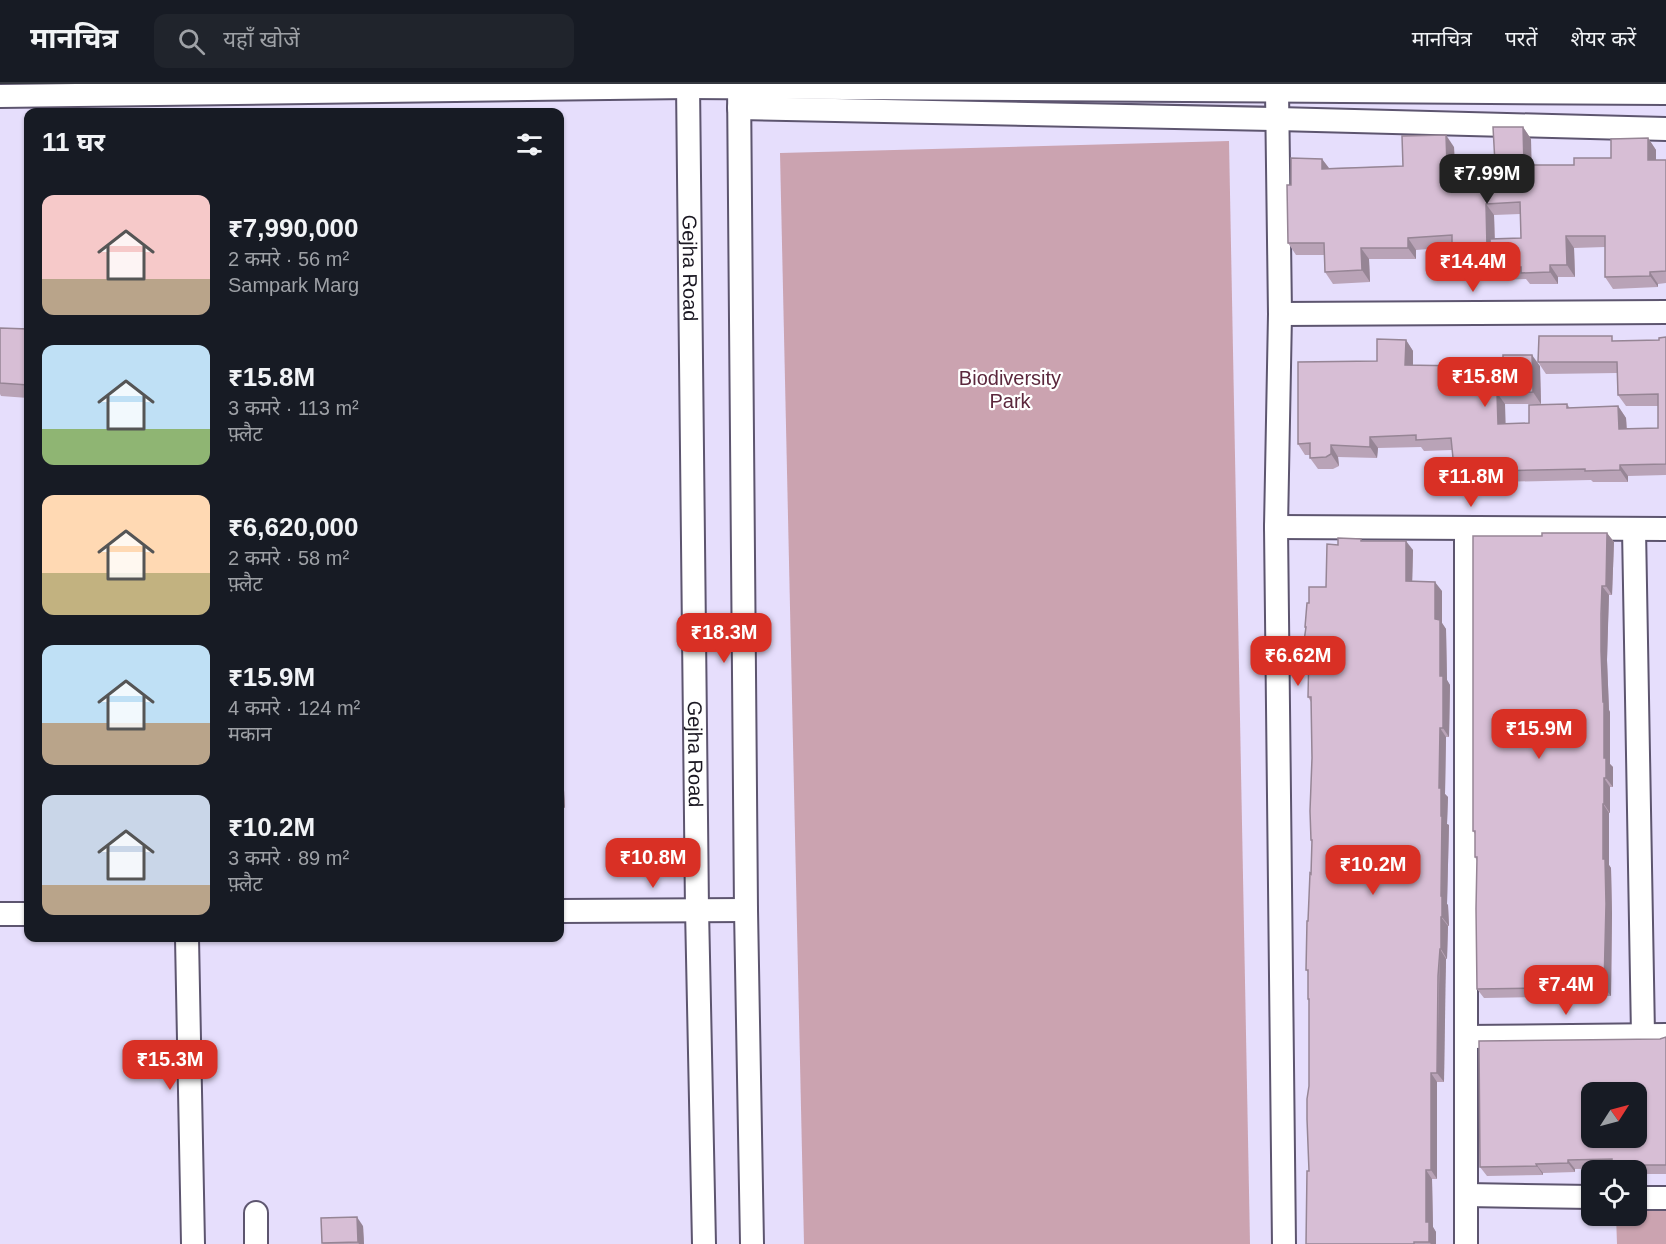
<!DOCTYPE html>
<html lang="hi">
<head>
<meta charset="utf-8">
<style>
	body { margin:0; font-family:Arial,"Noto Sans Devanagari",sans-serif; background:#20242c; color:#f1f3f6; height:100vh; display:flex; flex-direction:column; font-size:22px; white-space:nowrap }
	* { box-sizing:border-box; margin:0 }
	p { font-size:20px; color:#9ea1a6 }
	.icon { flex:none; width:33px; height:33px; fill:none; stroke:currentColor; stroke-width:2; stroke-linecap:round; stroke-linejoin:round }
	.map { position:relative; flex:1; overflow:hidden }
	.details { position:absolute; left:24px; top:24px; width:540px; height:834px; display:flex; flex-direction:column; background:#171b24; border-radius:12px; box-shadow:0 2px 4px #0004 }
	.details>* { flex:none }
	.needle { width:39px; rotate:54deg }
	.controls { position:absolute; left:1581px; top:998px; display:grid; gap:12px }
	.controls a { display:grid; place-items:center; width:66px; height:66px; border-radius:12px; background:#171b24; box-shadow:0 2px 4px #0004; font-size:30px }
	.price { position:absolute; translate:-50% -51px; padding:0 14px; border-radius:12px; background:#d93025; color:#fff; font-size:20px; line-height:39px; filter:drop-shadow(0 2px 3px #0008) }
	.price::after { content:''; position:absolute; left:50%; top:36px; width:18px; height:14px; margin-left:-9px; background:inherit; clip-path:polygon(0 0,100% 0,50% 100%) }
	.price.selected { background:#222; color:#fff }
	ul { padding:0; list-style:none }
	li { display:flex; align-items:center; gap:18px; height:150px; padding:0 18px }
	li span { display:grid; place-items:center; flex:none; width:168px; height:120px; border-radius:12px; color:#555 }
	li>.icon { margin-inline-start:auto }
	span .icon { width:72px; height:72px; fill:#fffc; stroke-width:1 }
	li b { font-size:26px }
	h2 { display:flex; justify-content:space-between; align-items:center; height:72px; padding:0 18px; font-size:26px }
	header { display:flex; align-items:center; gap:36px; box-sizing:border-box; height:84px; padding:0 30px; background:#171b24; border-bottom:2px solid #363941 }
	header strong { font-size:28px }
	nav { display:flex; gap:33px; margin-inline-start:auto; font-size:21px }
	.search { width:420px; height:54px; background:#20242c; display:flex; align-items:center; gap:15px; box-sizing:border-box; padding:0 21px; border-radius:12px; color:#9ea1a6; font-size:22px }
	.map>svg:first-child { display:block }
</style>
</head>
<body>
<header>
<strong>मानचित्र</strong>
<div class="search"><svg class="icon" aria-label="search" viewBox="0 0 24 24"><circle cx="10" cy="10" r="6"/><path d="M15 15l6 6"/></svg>यहाँ खोजें</div>
<nav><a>मानचित्र</a><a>परतें</a><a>शेयर करें</a></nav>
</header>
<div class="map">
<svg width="1666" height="1160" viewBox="0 0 1666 1160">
	<rect width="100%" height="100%" fill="#e6defc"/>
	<g fill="#cba3b0">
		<polygon points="1229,57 1250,1160 804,1160 780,69"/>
		<polygon points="1637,1122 1666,1124 1666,1160 1617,1160 1616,1131 1636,1131"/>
	</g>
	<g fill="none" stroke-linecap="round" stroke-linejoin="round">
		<defs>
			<g id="minor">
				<path id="s1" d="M688,0L697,825L704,1160"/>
				<polyline points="739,0 746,826 752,1160"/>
				<polyline points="1277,7 1280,230 1276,443 1284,1160"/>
				<polyline points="0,12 688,3 1666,9"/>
				<polyline points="739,24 1278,35 1666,45"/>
				<polyline points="1280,230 1666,228"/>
				<polyline points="1276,443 1666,445"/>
				<polyline points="1634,445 1643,951"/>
				<polyline points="560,827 746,826"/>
				<polyline points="0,830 28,830"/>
				<polyline points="187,854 193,1160"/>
				<polyline points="1466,953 1666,951"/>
				<polyline points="1466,1111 1592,1113"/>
				<polyline points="1636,1114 1666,1114"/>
				<polyline points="256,1129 256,1160"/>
				<polyline points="1466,1160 1466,444"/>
			</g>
		</defs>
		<use href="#minor" stroke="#5d556f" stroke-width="26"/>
		<use href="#minor" stroke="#fff" stroke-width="22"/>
	</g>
	<g fill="#b9a3b7" fill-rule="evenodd">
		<path d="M1523,43L1531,55V81H1574L1611,74L1648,54L1656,66V76H1666V199L1658,200V203L1613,205L1605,193V163L1574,164L1575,193H1558V200H1530L1526,195L1499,196L1491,184V175L1460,176L1452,163L1416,166V175H1369L1370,198L1333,200L1325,188L1324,171H1296L1288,159L1322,75L1329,84L1403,82L1454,63L1455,81L1495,79ZM1520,130L1521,154L1495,155L1494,131Z"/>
		<polygon points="0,244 28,245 28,314 1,312 0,310"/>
		<polygon points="1666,253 1666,391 1628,392 1628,398 1593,398 1591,396 1495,398 1496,403 1462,405 1455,394 1452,366 1424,367 1421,363 1378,364 1377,374 1338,373 1339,382 1333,385 1318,385 1310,374 1310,371 1305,371 1298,360 1377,277 1406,256 1413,267 1413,281 1540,282 1541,320 1505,320 1505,339 1529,339 1567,320 1570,324 1618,322 1626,334 1627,345 1658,344 1658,322 1626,322 1618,311 1617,289 1546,290 1538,278 1616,257 1659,256"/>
		<polygon points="1607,449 1614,458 1612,511 1609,511 1608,539 1607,576 1609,626 1610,628 1610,680 1613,683 1613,703 1610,703 1610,729 1609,729 1609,781 1611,784 1612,830 1611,912 1484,914 1477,905 1477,777 1475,773 1475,750 1473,747 1542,452"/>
		<polygon points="1362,457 1413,466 1412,497 1442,507 1442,539 1446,545 1447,596 1450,601 1449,653 1446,653 1445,710 1448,713 1447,740 1449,741 1447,820 1448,821 1449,842 1448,842 1447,875 1446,875 1445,901 1444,998 1437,998 1437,1095 1432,1095 1433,1143 1436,1148 1436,1160 1306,1160 1309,1087 1309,917 1308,915 1308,888 1306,886 1311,790 1312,758 1311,756 1312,674 1311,618 1308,613 1309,572 1303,564 1306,544 1305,543 1309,519 1326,503 1338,461"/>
		<polygon points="560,666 562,670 565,724 560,724"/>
		<polygon points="1666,953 1666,1090 1636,1090 1636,1086 1615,1086 1614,1084 1575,1085 1575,1088 1543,1089 1543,1091 1487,1092 1480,1083 1660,955"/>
		<polygon points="363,1142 364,1160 323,1160 322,1159"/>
	</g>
	<g fill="#968595">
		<polygon points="1523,43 1531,55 1532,92 1524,81"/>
		<polygon points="1446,51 1454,63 1455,93 1447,81"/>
		<polygon points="1648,54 1656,66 1656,88 1648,76"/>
		<polygon points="1322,75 1331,87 1322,85"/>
		<polygon points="1486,120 1494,131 1495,175 1487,164"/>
		<polygon points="1566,152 1574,164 1575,193 1567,181"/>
		<polygon points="1408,154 1416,166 1416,175 1408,164"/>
		<polygon points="1361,164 1369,175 1370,198 1362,186"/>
		<polygon points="1550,181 1558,193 1558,200 1550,188"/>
		<polygon points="1650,188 1658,200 1658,203 1650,192"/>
		<polygon points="1406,256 1413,267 1413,292 1405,281"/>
		<polygon points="1532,271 1540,282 1541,320 1533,308"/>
		<polygon points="1497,309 1505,320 1506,351 1498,340"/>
		<polygon points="1618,322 1626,334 1627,356 1619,345"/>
		<polygon points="1370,353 1378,364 1377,374 1370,363"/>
		<polygon points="1331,361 1338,373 1339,382 1331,370"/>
		<polygon points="1620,381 1628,392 1628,398 1620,386"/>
		<polygon points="1487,387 1495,398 1496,403 1488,391"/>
		<polygon points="1607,449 1614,458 1612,511 1606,502"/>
		<polygon points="1406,457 1413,466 1412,506 1406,497"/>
		<polygon points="1435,498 1442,507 1442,539 1446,545 1447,596 1450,601 1449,653 1443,644 1440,592 1435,535"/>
		<polygon points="1602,502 1609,511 1607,576 1609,626 1610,628 1610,680 1613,683 1613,703 1606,694 1604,674 1601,567"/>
		<polygon points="1440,644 1446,653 1445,710 1448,713 1447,740 1449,741 1447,820 1448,821 1449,842 1442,833 1441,812 1439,704"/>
		<polygon points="560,666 562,670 565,724 560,717"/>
		<polygon points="1604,694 1610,703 1610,729 1604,720"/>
		<polygon points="1603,720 1609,729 1609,781 1611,784 1612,830 1611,912 1604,903"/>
		<polygon points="1441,833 1448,842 1447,875 1441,865"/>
		<polygon points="1440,865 1446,875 1444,998 1437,989"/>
		<polygon points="1431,989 1437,998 1437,1095 1431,1086"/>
		<polygon points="1568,1076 1575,1085 1575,1088 1568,1079"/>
		<polygon points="1536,1080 1543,1089 1543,1091 1537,1082"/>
		<polygon points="1426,1086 1432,1095 1433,1143 1436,1148 1436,1160 1431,1160 1429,1158 1426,1138"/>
		<polygon points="357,1133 363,1142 364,1160 359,1160 358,1158"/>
	</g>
	<g fill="#d7bed5" stroke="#968595" stroke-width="1.5" fill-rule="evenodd">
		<polygon points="1493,43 1523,43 1524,81 1574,81 1574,74 1611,74 1611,55 1648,54 1648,76 1666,76 1666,187 1650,188 1650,192 1605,193 1605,152 1566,152 1567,181 1550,181 1550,188 1521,189 1521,183 1491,184 1490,155 1521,154 1520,118 1486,120 1487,164 1452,164 1452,151 1408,154 1408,164 1361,164 1362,186 1325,188 1324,159 1288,159 1287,101 1291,101 1291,74 1322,75 1322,85 1403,82 1402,52 1446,51 1447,81 1495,79"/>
		<polygon points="0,244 28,245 28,301 0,299"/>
		<polygon points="1539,252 1612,252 1612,257 1659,256 1659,254 1666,253 1666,380 1620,381 1620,386 1585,387 1585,385 1487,387 1488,391 1455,394 1451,354 1416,356 1416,351 1370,353 1370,363 1331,361 1331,370 1326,373 1310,374 1310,359 1298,360 1298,278 1377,277 1377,255 1406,256 1405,281 1463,282 1463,279 1503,278 1503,271 1532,271 1533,308 1497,309 1498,340 1529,339 1529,321 1567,320 1567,324 1618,322 1619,345 1658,344 1658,310 1618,311 1617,278 1538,278"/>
		<polygon points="1542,449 1607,449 1606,502 1602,502 1601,530 1601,567 1603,618 1604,618 1604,674 1606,674 1606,694 1604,694 1604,720 1603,720 1603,775 1605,775 1606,820 1604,903 1477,905 1476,825 1477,773 1475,773 1475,747 1473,747 1473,452 1542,452"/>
		<polygon points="1338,454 1361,455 1361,457 1406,457 1406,497 1435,498 1435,535 1440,536 1440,592 1443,592 1443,644 1440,644 1439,704 1441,704 1441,732 1442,732 1441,812 1442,812 1442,833 1441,833 1441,865 1440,865 1438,892 1437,989 1431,989 1431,1086 1426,1086 1426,1138 1429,1138 1429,1158 1414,1158 1414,1160 1306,1160 1307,1087 1309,1087 1307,1035 1307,1015 1309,1002 1309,915 1308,915 1308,886 1306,886 1307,837 1308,837 1310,789 1311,790 1312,756 1311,756 1310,727 1312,674 1311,613 1308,613 1309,564 1303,564 1306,543 1305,543 1307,519 1309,519 1309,503 1326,503 1327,460 1338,461"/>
		<polygon points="28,586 28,604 27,604"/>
		<path d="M1666,953V1081H1612V1075L1568,1076V1079L1536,1080L1537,1082L1480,1083L1479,957L1660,955ZM1592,1008H1636V1053H1592Z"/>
		<polygon points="357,1133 358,1158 322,1159 321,1134"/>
	</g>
	<g text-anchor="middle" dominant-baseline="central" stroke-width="4.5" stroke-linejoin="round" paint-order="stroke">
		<g font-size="20" fill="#1b1822" stroke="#fff">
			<text stroke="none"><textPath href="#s1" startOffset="184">Gejha Road</textPath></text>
			<text stroke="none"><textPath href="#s1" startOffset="670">Gejha Road</textPath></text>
		</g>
		<g font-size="20" fill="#5c283d" stroke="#fff">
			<text x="1010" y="294">Biodiversity<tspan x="1010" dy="23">Park</tspan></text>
		</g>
	</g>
</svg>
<div class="controls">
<a><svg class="needle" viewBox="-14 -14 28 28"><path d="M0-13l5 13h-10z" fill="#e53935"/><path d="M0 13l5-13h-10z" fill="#9ea1a6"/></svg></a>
<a><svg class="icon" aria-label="locate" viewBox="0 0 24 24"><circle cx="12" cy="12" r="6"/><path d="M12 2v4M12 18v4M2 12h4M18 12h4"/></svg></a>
</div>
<b class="price selected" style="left:1487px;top:121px">₹7.99M</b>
<b class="price" style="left:1473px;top:209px">₹14.4M</b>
<b class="price" style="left:1485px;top:324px">₹15.8M</b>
<b class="price" style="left:1471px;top:424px">₹11.8M</b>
<b class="price" style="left:724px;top:580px">₹18.3M</b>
<b class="price" style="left:1298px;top:603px">₹6.62M</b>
<b class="price" style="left:1539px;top:676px">₹15.9M</b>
<b class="price" style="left:653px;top:805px">₹10.8M</b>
<b class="price" style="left:1373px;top:812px">₹10.2M</b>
<b class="price" style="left:1566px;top:932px">₹7.4M</b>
<b class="price" style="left:170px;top:1007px">₹15.3M</b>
<section class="details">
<h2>11 घर<svg class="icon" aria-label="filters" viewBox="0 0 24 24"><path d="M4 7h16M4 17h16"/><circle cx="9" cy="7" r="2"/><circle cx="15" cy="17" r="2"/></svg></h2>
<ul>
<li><span style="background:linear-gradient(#f6c9c9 70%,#b9a48a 0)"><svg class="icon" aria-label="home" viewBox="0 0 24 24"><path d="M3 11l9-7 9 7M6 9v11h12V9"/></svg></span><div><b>₹7,990,000</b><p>2 कमरे · 56 m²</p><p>Sampark Marg</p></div></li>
<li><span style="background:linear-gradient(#bfe0f5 70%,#8fb573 0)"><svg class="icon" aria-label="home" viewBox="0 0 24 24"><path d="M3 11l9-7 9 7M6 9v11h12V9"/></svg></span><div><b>₹15.8M</b><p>3 कमरे · 113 m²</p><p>फ़्लैट</p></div></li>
<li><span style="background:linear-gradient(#ffd9b3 65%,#c2b280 0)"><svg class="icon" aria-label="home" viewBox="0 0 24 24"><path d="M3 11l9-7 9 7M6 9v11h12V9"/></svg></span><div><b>₹6,620,000</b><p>2 कमरे · 58 m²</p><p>फ़्लैट</p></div></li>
<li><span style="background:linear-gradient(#bfe0f5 65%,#b9a48a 0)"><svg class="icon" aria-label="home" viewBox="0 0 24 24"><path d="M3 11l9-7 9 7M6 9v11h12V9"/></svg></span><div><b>₹15.9M</b><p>4 कमरे · 124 m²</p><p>मकान</p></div></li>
<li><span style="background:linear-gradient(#c9d6e8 75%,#b9a48a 0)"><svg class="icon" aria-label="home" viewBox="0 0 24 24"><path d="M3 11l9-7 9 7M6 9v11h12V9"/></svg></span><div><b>₹10.2M</b><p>3 कमरे · 89 m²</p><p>फ़्लैट</p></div></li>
</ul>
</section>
</div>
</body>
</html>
